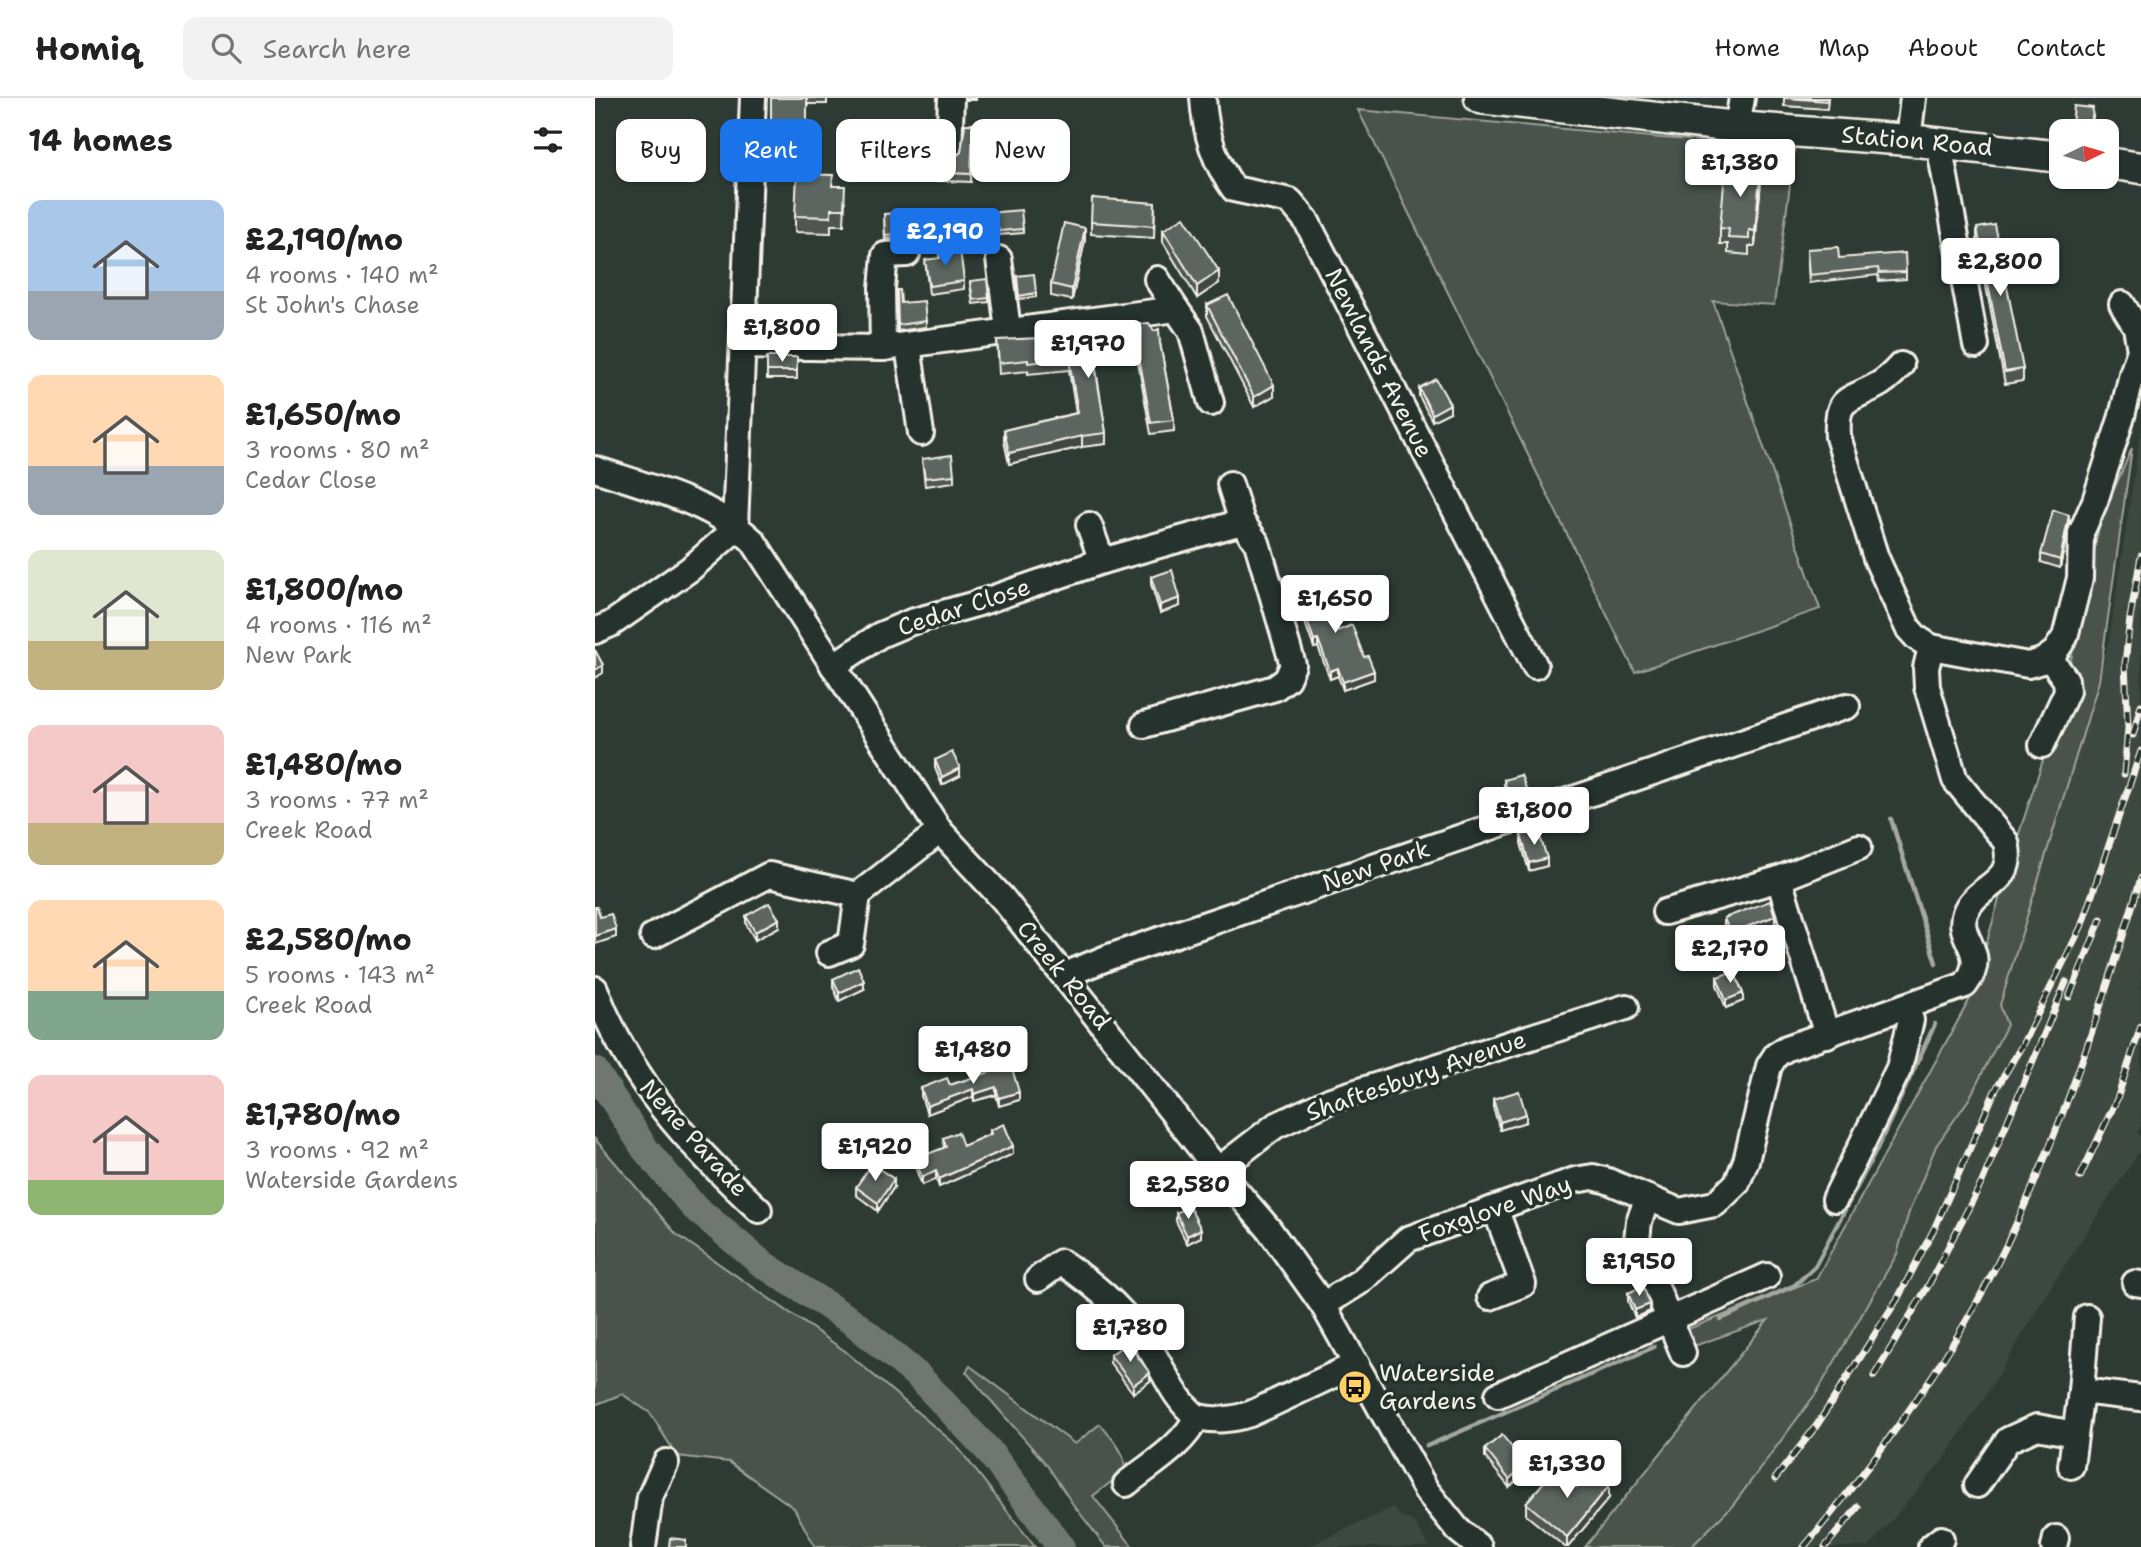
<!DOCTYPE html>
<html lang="en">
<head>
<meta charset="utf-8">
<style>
	body { margin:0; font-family:"Shantell Sans",sans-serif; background:#f2f2f2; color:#222; height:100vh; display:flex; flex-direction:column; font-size:26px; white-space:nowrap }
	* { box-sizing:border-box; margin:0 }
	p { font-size:23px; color:#767676 }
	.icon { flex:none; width:38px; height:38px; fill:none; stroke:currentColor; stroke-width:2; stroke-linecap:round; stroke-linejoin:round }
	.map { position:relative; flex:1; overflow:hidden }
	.sheet { display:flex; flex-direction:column; background:#fff; width:595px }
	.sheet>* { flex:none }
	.top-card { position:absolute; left:21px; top:21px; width:665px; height:63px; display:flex; gap:14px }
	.needle { width:46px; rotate:85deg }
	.tools { position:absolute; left:1454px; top:21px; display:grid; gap:14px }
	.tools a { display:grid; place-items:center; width:70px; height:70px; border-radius:14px; background:#fff; box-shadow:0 2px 5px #0004; font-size:35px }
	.price { position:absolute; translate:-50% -60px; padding:0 16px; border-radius:7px; background:#fff; color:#222; font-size:23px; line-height:46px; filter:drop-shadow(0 2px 4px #0008) }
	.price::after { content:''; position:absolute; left:50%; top:42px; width:21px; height:16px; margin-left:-10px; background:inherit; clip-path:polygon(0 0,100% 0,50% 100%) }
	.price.selected { background:#1a73e8; color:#fff }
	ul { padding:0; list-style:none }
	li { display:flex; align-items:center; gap:21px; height:175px; padding:0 28px }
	li span { display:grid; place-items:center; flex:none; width:196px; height:140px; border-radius:14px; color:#555 }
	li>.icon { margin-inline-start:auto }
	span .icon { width:84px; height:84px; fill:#fffc; stroke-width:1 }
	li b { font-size:30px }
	h2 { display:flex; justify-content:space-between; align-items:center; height:84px; padding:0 28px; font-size:30px }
	.chip { padding:0 24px; border-radius:14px; background:#fff; box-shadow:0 2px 5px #0004; font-size:24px; line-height:63px }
	.chip.selected { background:#1a73e8; color:#fff }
	header { display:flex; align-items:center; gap:42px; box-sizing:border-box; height:98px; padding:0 35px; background:#fff; border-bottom:2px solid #e0e0e0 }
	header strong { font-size:33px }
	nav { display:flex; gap:38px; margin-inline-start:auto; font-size:24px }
	.search { width:490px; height:63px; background:#f2f2f2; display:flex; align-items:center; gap:18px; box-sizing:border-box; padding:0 24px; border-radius:14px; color:#767676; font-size:26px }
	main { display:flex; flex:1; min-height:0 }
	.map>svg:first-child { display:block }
</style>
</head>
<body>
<header>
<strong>Homiq</strong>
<div class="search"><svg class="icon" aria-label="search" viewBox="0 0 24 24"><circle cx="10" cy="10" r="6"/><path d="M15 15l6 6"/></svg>Search here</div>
<nav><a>Home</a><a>Map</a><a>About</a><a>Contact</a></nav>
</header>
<main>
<section class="sheet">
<h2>14 homes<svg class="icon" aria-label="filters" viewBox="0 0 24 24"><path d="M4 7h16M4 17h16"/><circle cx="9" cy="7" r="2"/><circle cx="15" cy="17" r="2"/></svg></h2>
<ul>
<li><span style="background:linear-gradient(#a9c7e8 65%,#9aa5b1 0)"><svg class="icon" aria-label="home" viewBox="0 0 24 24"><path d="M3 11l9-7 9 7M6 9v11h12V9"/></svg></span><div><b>£2,190/mo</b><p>4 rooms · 140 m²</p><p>St John's Chase</p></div></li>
<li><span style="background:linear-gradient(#ffd9b3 65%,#9aa5b1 0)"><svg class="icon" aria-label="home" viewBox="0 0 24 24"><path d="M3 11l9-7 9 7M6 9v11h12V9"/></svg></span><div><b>£1,650/mo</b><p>3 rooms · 80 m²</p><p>Cedar Close</p></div></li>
<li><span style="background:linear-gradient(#dfe7d0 65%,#c2b280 0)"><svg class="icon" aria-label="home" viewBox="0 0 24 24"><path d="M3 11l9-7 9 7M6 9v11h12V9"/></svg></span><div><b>£1,800/mo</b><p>4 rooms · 116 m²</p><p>New Park</p></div></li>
<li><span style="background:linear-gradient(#f6c9c9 70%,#c2b280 0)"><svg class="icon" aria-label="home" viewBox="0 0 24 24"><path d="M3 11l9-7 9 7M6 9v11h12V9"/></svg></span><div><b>£1,480/mo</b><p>3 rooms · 77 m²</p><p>Creek Road</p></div></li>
<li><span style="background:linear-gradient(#ffd9b3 65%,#7fa58c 0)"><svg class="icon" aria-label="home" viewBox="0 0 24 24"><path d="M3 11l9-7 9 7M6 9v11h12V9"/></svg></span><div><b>£2,580/mo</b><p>5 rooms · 143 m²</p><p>Creek Road</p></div></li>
<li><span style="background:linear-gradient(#f6c9c9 75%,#8fb573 0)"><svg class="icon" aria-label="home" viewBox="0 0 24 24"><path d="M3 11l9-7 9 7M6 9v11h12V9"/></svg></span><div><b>£1,780/mo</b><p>3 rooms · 92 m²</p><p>Waterside Gardens</p></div></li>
</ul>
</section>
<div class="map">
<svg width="1546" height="1449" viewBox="0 0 1546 1449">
	<rect width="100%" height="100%" fill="#2e3b34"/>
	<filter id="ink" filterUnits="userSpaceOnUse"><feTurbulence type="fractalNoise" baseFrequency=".0143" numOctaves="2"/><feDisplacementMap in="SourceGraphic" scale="14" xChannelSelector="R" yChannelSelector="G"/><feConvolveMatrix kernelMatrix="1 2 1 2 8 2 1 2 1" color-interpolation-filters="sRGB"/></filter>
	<g filter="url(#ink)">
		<g fill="#3c4841">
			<polygon points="1546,331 1546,1027 1542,1035 1546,1038 1546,1051 1453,1193 1397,1288 1348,1362 1274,1449 1096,1449 1138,1407 1222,1294 1302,1156 1314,1114 1341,1048 1374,1001 1412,927 1405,907 1504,583 1514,543"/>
			<polygon points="799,1409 803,1417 819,1424 835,1449 712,1449"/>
		</g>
		<g fill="#48524c" stroke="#9ea29a" stroke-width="2">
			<polygon points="763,12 1067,40 1200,49 1179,207 1118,203 1225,511 1040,574"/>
			<polygon points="1537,350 1504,583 1405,907 1412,927 1374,1001 1341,1048 1314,1114 1302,1156 1222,1294 1138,1407 1096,1449 990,1449 1173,1222 1096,1249 1088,1233 1221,1181 1377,897 1413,769 1467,604 1505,424"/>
			<polygon points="0,1041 81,1136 250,1253 361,1347 440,1449 220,1449 199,1410 134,1364 82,1358 55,1315 27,1296 0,1307"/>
			<path d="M375,1268L480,1346L505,1326C516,1340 533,1355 529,1374L498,1398L538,1449H511L477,1405L452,1367L371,1274Z"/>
		</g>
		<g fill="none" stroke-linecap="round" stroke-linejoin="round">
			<g stroke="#a4a8a0" stroke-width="4.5">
				<polyline points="1296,721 1341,865"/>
				<polyline points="1126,1221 1200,1187 1220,1168 1279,1057 1340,926"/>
				<polyline points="832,1348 1059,1249"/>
			</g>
			<polyline stroke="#6f7770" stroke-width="28" points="0,973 50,1051 98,1108 166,1165 258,1224 323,1278 393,1352 466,1449"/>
			<defs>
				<g id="minor">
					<path d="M608,0C610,34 619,64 639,91L695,103L711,122L940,568"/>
					<polyline points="1142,29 1147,0"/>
					<polyline points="1313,42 1318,0"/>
					<polyline points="1344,46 1381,247"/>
					<polyline points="354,54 356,0"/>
					<polyline points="404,161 413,232"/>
					<polyline points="562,181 581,211"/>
					<polyline points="149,248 288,250 581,211 596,233 616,305"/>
					<polyline points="313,248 326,335"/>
					<polyline points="288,250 287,190 290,157 312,156"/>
					<path d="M0,371C53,389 116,404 158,443L345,733L408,801L623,1072L673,1130L728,1207L831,1392L863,1432L884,1449"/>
					<polyline points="635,386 647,424"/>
					<polyline points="494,427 507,463"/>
					<polyline points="140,428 158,0"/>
					<polyline points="0,533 16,526 95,471 143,429"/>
					<polyline points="1336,549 1433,567 1447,563 1460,554 1470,539 1485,480 1486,435 1500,403 1527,318 1537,276 1545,252 1541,229 1527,206"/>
					<polyline points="238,568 285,537 316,524 384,505 507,463 647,424 662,445 698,567 692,581 680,590 549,627"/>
					<polyline points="1447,647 1472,593 1471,582 1454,559"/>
					<polyline points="1184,781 1232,937"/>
					<polyline points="1070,814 1184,781 1264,749"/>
					<polyline points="58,838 174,777 263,797 345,733"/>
					<polyline points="234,855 256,846 263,797"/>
					<polyline points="470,877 514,859 1252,608"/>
					<path d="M0,891C34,982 94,1047 164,1112"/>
					<polyline points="623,1072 680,1028 736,1002 1031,909"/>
					<polyline points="1053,1100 1044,1123 1042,1142 1088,1255"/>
					<polyline points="1240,1101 1304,970 1316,922 1311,908"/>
					<path d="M443,1181L466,1164C505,1190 534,1216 558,1256C572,1279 580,1301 602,1319"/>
					<polyline points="1540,1185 1546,1186"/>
					<polyline points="895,1199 928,1186 900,1110"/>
					<path d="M728,1207L766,1183L813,1141L980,1082L998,1079L1013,1083L1084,1113L1120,1106L1142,1085L1151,1063L1174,968L1181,957L1192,950L1370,887C1396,853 1360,842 1370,815C1381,785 1422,789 1411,744L1360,682L1332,589L1331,570L1336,549L1322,540L1313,530L1281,460L1243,339C1241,300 1250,304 1279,289C1290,284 1298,276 1306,267"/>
					<polyline points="1492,1219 1486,1293 1546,1300"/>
					<polyline points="903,1297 1172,1178"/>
					<polyline points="1476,1368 1486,1293"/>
					<path d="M531,1386C556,1366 588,1348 602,1319C621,1323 636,1322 655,1316L762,1266"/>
					<polyline points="1382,1387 1413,1342 1442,1329 1480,1336"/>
					<polyline points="48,1449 55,1399 71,1364"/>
					<polyline points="1336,1449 1346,1441"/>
					<polyline points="1459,1449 1461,1440"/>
				</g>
				<g id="major">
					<polyline points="885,0 1142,29 1313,42 1466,59"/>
					<polyline points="1512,65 1546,70"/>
				</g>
			</defs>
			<use href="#minor" stroke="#f4f1e8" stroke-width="30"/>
			<use href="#major" stroke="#f4f1e8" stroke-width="35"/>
			<use href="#minor" stroke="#26332d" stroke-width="24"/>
			<use href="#major" stroke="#26332d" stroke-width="30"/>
			<defs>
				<g id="rail">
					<polyline points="1538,637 1546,607"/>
					<polyline points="1529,676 1533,630 1530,566 1535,520 1546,458"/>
					<polyline points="1474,899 1506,821"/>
					<polyline points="1485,1079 1522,1001 1546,928"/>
					<polyline points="1279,1278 1333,1188 1387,1084 1471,884"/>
					<polyline points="1180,1381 1222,1327 1303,1200 1340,1129 1400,993 1426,949 1486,829 1546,653"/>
					<path d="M1209,1449C1280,1363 1349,1271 1400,1170C1463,1045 1505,914 1546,780"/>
					<polyline points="1230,1449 1263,1409"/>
				</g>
			</defs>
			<use href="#rail" stroke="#f4f1e8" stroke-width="7"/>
			<use href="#rail" stroke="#26332d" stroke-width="4.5" stroke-dasharray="13" stroke-linecap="butt"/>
		</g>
		<g fill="#4f5751" stroke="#f4f1e8" stroke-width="2">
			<polygon points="176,0 232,0 232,6 212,6 212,44 176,45"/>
			<polygon points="370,0 381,0 381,2 371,2"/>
			<polygon points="1189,0 1233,0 1232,11 1189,8"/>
			<polygon points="1498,18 1497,33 1477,33 1477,27"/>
			<polygon points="327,22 341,52 346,58 353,61 360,59 366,54 378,26 376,84 327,82"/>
			<polygon points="1166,83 1160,148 1154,148 1154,157 1133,155 1133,146 1125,146 1125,130"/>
			<polygon points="238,88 250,104 249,127 236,127 236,135 200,134 200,118"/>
			<polygon points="560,105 559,140 496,136 496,124"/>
			<polygon points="313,115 314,139 290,141 289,116"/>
			<polygon points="392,115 428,131 428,135 404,137 403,133 370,137 367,118"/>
			<polygon points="1382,130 1428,271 1428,283 1410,286 1382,142"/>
			<polygon points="568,132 624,185 602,200 568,144"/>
			<polygon points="490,142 477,202 456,198 456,186"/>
			<polygon points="1212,151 1244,160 1311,174 1311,181 1284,183 1283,177 1214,185"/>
			<polygon points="344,154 369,183 369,191 334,196 330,162 344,161"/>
			<polygon points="422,182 441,195 441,199 424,201"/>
			<polygon points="375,186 394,200 394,204 378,206"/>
			<polygon points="302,192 306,205 331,223 331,229 303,233"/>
			<polygon points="612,207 679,298 659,309 612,218"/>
			<polygon points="402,242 565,245 579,322 579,333 556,336 542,259 500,265 511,335 511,346 487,349 414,366 409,343 409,332 481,315 474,272 433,276 433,273 404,276"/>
			<rect x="172" y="259" width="30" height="22"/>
			<polygon points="824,290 855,314 837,323 824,298"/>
			<polygon points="327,361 359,377 359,384 330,388"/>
			<polygon points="1474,425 1465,470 1446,464 1446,456"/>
			<polygon points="556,479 585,508 565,515 556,486"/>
			<polygon points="710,492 745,504 733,508 742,533 769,559 779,581 748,592 743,578 735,581 723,549 719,550 707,516 707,508 712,506 710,500"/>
			<polygon points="340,662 365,678 347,687 340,670"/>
			<polygon points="909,682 932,701 914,707 909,690"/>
			<polygon points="926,737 952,768 934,773 926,745"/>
			<polygon points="151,818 184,829 160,842 151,826"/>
			<polygon points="1129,820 1180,826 1135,843 1129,828"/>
			<polygon points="1122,879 1148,903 1131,910 1122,887"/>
			<polygon points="238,881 269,891 244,903 238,889"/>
			<polygon points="416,967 424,1002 404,1008 401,997 379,1003 378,999 332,1016 326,998 326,990 355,987"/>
			<polygon points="898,1001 931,1024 905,1032 898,1009"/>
			<polygon points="395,1032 418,1056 344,1089 341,1081 327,1087 320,1069 320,1061 349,1050 348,1040 368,1048 395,1036"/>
			<polygon points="261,1089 299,1089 283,1113 261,1097"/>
			<polygon points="581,1115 606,1139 592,1146 581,1123"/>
			<polygon points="1033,1195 1055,1213 1040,1220 1033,1203"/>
			<polygon points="515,1257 555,1283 538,1295 515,1265"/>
			<polygon points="890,1351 931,1375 914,1389 890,1359"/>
			<polygon points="981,1389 1014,1400 973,1449 970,1449 931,1417 931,1405"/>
		</g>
		<g fill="#404742" stroke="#f4f1e8" stroke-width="2">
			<polygon points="1166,67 1166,83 1160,148 1160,133"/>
			<polygon points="490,130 490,142 477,202 477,191"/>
			<polygon points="624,173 624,185 602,200 602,188"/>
			<polygon points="679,287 679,298 659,309 659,299"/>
			<polygon points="855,306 855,314 837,323 837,316"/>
			<polygon points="487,338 487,349 414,366 414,355"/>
			<polygon points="1474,417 1474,425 1465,470 1465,462"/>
			<polygon points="745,496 745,504 731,509 731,501"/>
			<polygon points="585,500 585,508 565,515 565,507"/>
			<polygon points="723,541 723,549 719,550 719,542"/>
			<polygon points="8,567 8,575 0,580 0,572"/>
			<polygon points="743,570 743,578 735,581 735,573"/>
			<polygon points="779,573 779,581 748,592 748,584"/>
			<polygon points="365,670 365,678 347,687 347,679"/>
			<polygon points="932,693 932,701 914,707 914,699"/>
			<polygon points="952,760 952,768 934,773 934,765"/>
			<polygon points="1180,818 1180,826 1135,843 1135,835"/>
			<polygon points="184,821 184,829 160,842 160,834"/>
			<polygon points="21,831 21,839 0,846 0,838"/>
			<polygon points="269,883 269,891 244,903 244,895"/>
			<polygon points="1148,895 1148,903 1131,910 1131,902"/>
			<polygon points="401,989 401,997 379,1003 379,996"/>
			<polygon points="378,991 378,999 332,1016 332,1008"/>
			<polygon points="424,994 424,1002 404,1008 404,1000"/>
			<polygon points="931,1016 931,1024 905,1032 905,1024"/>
			<polygon points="418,1048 418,1056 344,1089 344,1081"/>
			<polygon points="341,1073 341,1081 327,1087 327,1079"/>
			<polygon points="299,1081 299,1089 283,1113 283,1105"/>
			<polygon points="606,1131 606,1139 592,1146 592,1138"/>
			<polygon points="1055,1206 1055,1213 1040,1220 1040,1212"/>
			<polygon points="555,1275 555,1283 538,1295 538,1287"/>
			<polygon points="931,1367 931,1375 914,1389 914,1381"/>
			<polygon points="1014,1388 1014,1400 973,1449 972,1449 972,1439"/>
		</g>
		<g fill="#5c655e" stroke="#f4f1e8" stroke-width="2">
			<rect x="176" y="0" width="36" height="33"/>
			<polygon points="1192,0 1233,0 1232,3"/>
			<polygon points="1479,8 1498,10 1496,29 1477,27"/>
			<polygon points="327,22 339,22 341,52 346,58 353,61 360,59 366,54 370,26 378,26 376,76 327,74"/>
			<polygon points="1131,64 1166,67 1160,133 1154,132 1154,141 1133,140 1134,131 1125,130"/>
			<polygon points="202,76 238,77 237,88 250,88 249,111 236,111 236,119 200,118"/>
			<polygon points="497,100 560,105 559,128 496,124"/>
			<polygon points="392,111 392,115 426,112 428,131 404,133 403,129 370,133 367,114"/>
			<polygon points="313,115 314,135 290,137 289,116"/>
			<polygon points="589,119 624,173 602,188 568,132"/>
			<polygon points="469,125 490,130 477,191 456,186"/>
			<polygon points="1400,127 1428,271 1410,274 1382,130"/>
			<polygon points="1243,149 1244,160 1310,155 1311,174 1284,175 1283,170 1214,177 1212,151"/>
			<polygon points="365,151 369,183 334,188 330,162 345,160 344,154"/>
			<polygon points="439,176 441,195 424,198 422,178"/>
			<polygon points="392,181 394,200 378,202 375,183"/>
			<polygon points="302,192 305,192 306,205 329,203 331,223 303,227"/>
			<polygon points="633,197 679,287 659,299 612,207"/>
			<polygon points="554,225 559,233 564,231 565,245 579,322 556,325 542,248 498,255 511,335 487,338 414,355 409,332 483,315 474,261 433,265 433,262 404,265 402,242 467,239 467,235"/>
			<rect x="172" y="259" width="30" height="14"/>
			<polygon points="841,281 855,306 837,316 824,290"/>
			<polygon points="357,357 359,377 330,380 327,361"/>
			<polygon points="1458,412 1474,417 1465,462 1446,456"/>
			<polygon points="577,472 585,500 565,507 556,479"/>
			<polygon points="739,481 745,496 731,501 742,533 757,527 769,559 773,558 779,573 748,584 743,570 735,573 723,541 719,542 707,508 715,505 710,492"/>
			<polygon points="0,552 8,567 0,572"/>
			<polygon points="357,654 365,670 347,679 340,662"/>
			<polygon points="926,677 932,693 914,699 909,682"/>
			<polygon points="943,732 952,760 934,765 926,737"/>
			<polygon points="1175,803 1180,818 1135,835 1129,820"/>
			<polygon points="174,805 184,821 160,834 151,818"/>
			<polygon points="0,809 2,809 5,819 16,816 21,831 0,838"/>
			<polygon points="263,869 269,883 244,895 238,881"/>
			<polygon points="1139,873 1148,895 1131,902 1122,879"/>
			<polygon points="416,967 424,994 404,1000 401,989 379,996 378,991 332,1008 326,990 352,980 355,987"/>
			<polygon points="924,993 931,1016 905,1024 898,1001"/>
			<polygon points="409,1026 418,1048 344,1081 341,1073 327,1079 320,1061 351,1049 348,1040 363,1034 368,1048 396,1036 395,1032"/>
			<polygon points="277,1066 299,1081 283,1105 261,1089"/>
			<polygon points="594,1108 606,1131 592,1138 581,1115"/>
			<polygon points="1048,1188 1055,1206 1040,1212 1033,1195"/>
			<polygon points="532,1245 555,1275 538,1287 515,1257"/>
			<polygon points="907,1337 931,1367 914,1381 890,1351"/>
			<polygon points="960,1371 981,1389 995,1372 1014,1388 972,1439 931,1405"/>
			<polygon points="75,1440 91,1442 91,1449 74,1449"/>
		</g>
	</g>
	<defs>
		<symbol id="bus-disc" viewBox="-11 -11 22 22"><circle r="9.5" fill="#ffd166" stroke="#26332d"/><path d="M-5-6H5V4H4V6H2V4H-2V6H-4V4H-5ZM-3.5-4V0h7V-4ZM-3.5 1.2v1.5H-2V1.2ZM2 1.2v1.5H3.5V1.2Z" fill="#111"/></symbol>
	</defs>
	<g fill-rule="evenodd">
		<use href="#bus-disc" x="741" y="1270" width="38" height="38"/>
	</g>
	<g text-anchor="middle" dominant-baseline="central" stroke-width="7" stroke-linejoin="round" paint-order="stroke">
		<g font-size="24" fill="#f4f1e8" stroke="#26332d">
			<text transform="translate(1322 43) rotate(5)">Station Road</text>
			<text transform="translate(784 265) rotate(63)">Newlands Avenue</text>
			<text transform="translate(369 509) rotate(-18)">Cedar Close</text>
			<text transform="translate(781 768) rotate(-19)">New Park</text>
			<text transform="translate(469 877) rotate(51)">Creek Road</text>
			<text transform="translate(821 978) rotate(-19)">Shaftesbury Avenue</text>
			<text transform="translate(99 1040) rotate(48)">Nene Parade</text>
			<text transform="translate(900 1111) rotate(-19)">Foxglove Way</text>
		</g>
		<g font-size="24" fill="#f4f1e8" stroke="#26332d" text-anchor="start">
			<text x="784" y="1275">Waterside<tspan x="784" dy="28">Gardens</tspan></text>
		</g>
	</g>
</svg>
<div class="tools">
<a><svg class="needle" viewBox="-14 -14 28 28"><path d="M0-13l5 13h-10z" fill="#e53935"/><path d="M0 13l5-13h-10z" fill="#767676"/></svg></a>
</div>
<b class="price" style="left:1145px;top:101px">£1,380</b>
<b class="price selected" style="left:350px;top:170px">£2,190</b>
<b class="price" style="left:1405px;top:200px">£2,800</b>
<b class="price" style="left:187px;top:266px">£1,800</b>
<b class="price" style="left:493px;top:282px">£1,970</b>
<b class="price" style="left:740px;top:537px">£1,650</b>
<b class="price" style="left:939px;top:749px">£1,800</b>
<b class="price" style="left:1135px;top:887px">£2,170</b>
<b class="price" style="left:378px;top:988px">£1,480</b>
<b class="price" style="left:280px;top:1085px">£1,920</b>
<b class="price" style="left:593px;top:1123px">£2,580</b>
<b class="price" style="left:1044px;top:1200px">£1,950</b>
<b class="price" style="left:535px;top:1266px">£1,780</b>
<b class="price" style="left:972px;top:1402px">£1,330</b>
<div class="top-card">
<a class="chip">Buy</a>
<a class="chip selected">Rent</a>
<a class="chip">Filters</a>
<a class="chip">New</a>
</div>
</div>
</main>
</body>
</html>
